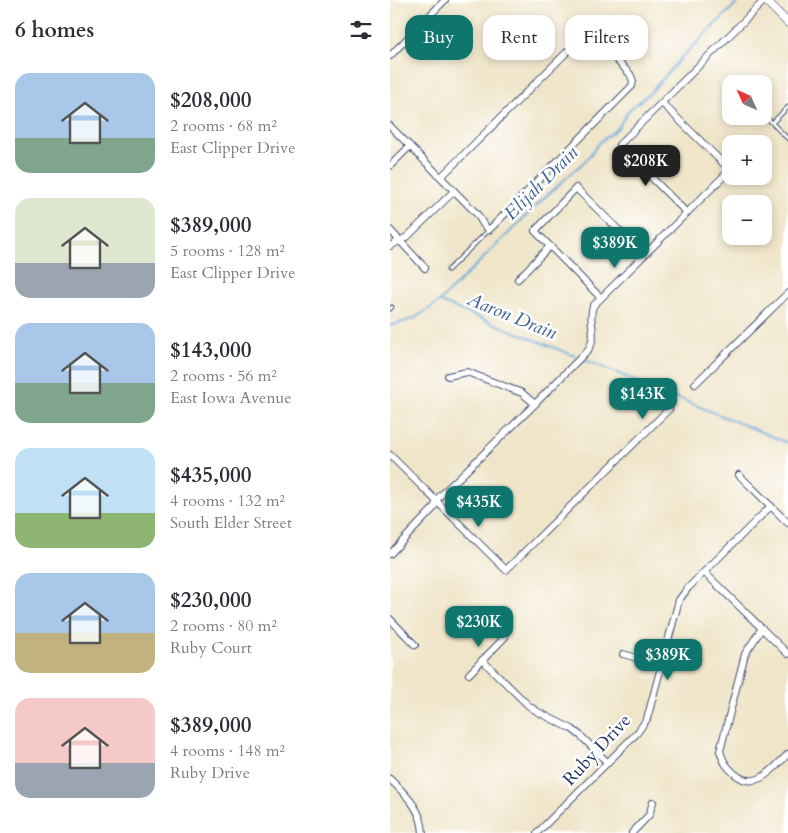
<!DOCTYPE html>
<html lang="en">
<head>
<meta charset="utf-8">
<style>
	body { margin:0; font-family:Cardo,serif; background:#f2f2f3; color:#2b2b33; height:100vh; display:flex; flex-direction:column; font-size:19px; white-space:nowrap }
	* { box-sizing:border-box; margin:0 }
	p { font-size:16px; color:#7c7c81 }
	.icon { flex:none; width:28px; height:28px; fill:none; stroke:currentColor; stroke-width:2; stroke-linecap:round; stroke-linejoin:round }
	.map { position:relative; flex:1; overflow:hidden }
	.drawer { display:flex; flex-direction:column; background:#fff; width:390px }
	.drawer>* { flex:none }
	.hud { position:absolute; left:15px; top:15px; width:308px; height:45px; display:flex; gap:10px }
	.needle { width:32px; rotate:315deg }
	.controls { position:absolute; left:332px; top:75px; display:grid; gap:10px }
	.controls a { display:grid; place-items:center; width:50px; height:50px; border-radius:10px; background:#fff; box-shadow:0 2px 8px #0003; font-size:25px }
	.price { position:absolute; translate:-50% -42px; padding:0 11px; border-radius:10px; background:#0f766e; color:#fff; font-size:16px; line-height:32px; filter:drop-shadow(0 1px 2px #0008) }
	.price::after { content:''; position:absolute; left:50%; top:30px; width:15px; height:11px; margin-left:-8px; background:inherit; clip-path:polygon(0 0,100% 0,50% 100%) }
	.price.current { background:#222; color:#fff }
	ul { padding:0; list-style:none }
	li { display:flex; align-items:center; gap:15px; height:125px; padding:0 15px }
	li span { display:grid; place-items:center; flex:none; width:140px; height:100px; border-radius:15px; color:#555 }
	li>.icon { margin-inline-start:auto }
	span .icon { width:60px; height:60px; fill:#fffc; stroke-width:1 }
	li b { font-size:21px }
	h2 { display:flex; justify-content:space-between; align-items:center; height:60px; padding:0 15px; font-size:21px }
	.pill { padding:0 18px; border-radius:15px; background:#fff; box-shadow:0 2px 8px #0003; font-size:18px; line-height:45px }
	.pill.current { background:#0f766e; color:#fff }
	main { display:flex; flex:1; min-height:0 }
	.map>svg:first-child { display:block }
</style>
</head>
<body>
<main>
<section class="drawer">
<h2>6 homes<svg class="icon" aria-label="filters" viewBox="0 0 24 24"><path d="M4 7h16M4 17h16"/><circle cx="9" cy="7" r="2"/><circle cx="15" cy="17" r="2"/></svg></h2>
<ul>
<li><span style="background:linear-gradient(#a9c7e8 65%,#7fa58c 0)"><svg class="icon" aria-label="home" viewBox="0 0 24 24"><path d="M3 11l9-7 9 7M6 9v11h12V9"/></svg></span><div><b>$208,000</b><p>2 rooms · 68 m²</p><p>East Clipper Drive</p></div></li>
<li><span style="background:linear-gradient(#dfe7d0 65%,#9aa5b1 0)"><svg class="icon" aria-label="home" viewBox="0 0 24 24"><path d="M3 11l9-7 9 7M6 9v11h12V9"/></svg></span><div><b>$389,000</b><p>5 rooms · 128 m²</p><p>East Clipper Drive</p></div></li>
<li><span style="background:linear-gradient(#a9c7e8 60%,#7fa58c 0)"><svg class="icon" aria-label="home" viewBox="0 0 24 24"><path d="M3 11l9-7 9 7M6 9v11h12V9"/></svg></span><div><b>$143,000</b><p>2 rooms · 56 m²</p><p>East Iowa Avenue</p></div></li>
<li><span style="background:linear-gradient(#bfe0f5 65%,#8fb573 0)"><svg class="icon" aria-label="home" viewBox="0 0 24 24"><path d="M3 11l9-7 9 7M6 9v11h12V9"/></svg></span><div><b>$435,000</b><p>4 rooms · 132 m²</p><p>South Elder Street</p></div></li>
<li><span style="background:linear-gradient(#a9c7e8 60%,#c2b280 0)"><svg class="icon" aria-label="home" viewBox="0 0 24 24"><path d="M3 11l9-7 9 7M6 9v11h12V9"/></svg></span><div><b>$230,000</b><p>2 rooms · 80 m²</p><p>Ruby Court</p></div></li>
<li><span style="background:linear-gradient(#f6c9c9 65%,#9aa5b1 0)"><svg class="icon" aria-label="home" viewBox="0 0 24 24"><path d="M3 11l9-7 9 7M6 9v11h12V9"/></svg></span><div><b>$389,000</b><p>4 rooms · 148 m²</p><p>Ruby Drive</p></div></li>
</ul>
</section>
<div class="map">
<svg width="398" height="833" viewBox="0 0 398 833">
	<rect width="100%" height="100%" fill="#fff"/>
	<filter id="ink" filterUnits="userSpaceOnUse"><feTurbulence type="fractalNoise" baseFrequency=".02" numOctaves="2"/><feDisplacementMap in="SourceGraphic" scale="10" xChannelSelector="R" yChannelSelector="G"/><feConvolveMatrix kernelMatrix="1 2 1 2 8 2 1 2 1" color-interpolation-filters="sRGB"/></filter>
	<filter id="wash" filterUnits="userSpaceOnUse"><feTurbulence type="fractalNoise" baseFrequency=".0096" numOctaves="4" result="noise"/><feDisplacementMap in="SourceGraphic" scale="20" xChannelSelector="R" yChannelSelector="G"/><feGaussianBlur stdDeviation="1.12" result="paint"/><feColorMatrix in="noise" values="0 0 0 0 0 0 0 0 0 0 0 0 0 0 0 0 0 1.4 0 .05"/><feComposite in="paint" operator="in"/></filter>
	<g filter="url(#wash)">
		<rect width="100%" height="100%" fill="#f0e5c9"/>
		<g fill="none" stroke-linecap="round" stroke-linejoin="round">
			<g stroke="#68a8db" stroke-width="2">
				<polyline points="50,302 185,356"/>
				<polyline points="0,326 25,318 49,302 153,199 196,160 210,142 228,128 238,111 262,91 292,57 350,0"/>
				<polyline points="195,360 398,443"/>
			</g>
		</g>
	</g>
	<g filter="url(#ink)">
		<g fill="none" stroke-linecap="round" stroke-linejoin="round">
			<defs>
				<g id="service">
					<polyline points="374,115 398,139"/>
					<polyline points="382,123 398,107"/>
					<polyline points="58,270 98,231"/>
					<polyline points="0,309 2,307"/>
				</g>
				<g id="minor">
					<polyline points="0,56 55,0"/>
					<polyline points="0,126 87,214 93,224 99,230 242,86 243,81 240,74 203,36 194,35 51,177"/>
					<polyline points="0,166 20,146"/>
					<polyline points="297,213 229,145 375,0"/>
					<polyline points="0,230 35,268"/>
					<polyline points="0,246 17,237 64,191"/>
					<polyline points="128,279 160,246"/>
					<polyline points="211,298 145,231 186,188 254,255"/>
					<polyline points="58,376 77,372 132,393 145,404"/>
					<polyline points="305,384 398,293"/>
					<polyline points="0,455 116,570 279,409"/>
					<polyline points="349,475 398,523"/>
					<path d="M0,554L43,509L49,497L140,409L198,350C209,332 197,323 203,306L340,170L272,103"/>
					<polyline points="314,572 398,654"/>
					<polyline points="0,619 25,645"/>
					<path d="M372,628L355,654L330,751C333,762 337,767 345,774C366,792 384,768 398,754"/>
					<polyline points="233,654 271,665"/>
					<polyline points="92,660 139,706 148,712 182,729 191,736 218,763"/>
					<polyline points="79,674 115,637"/>
					<path d="M0,779C16,795 32,809 33,833"/>
					<polyline points="147,833 247,733 257,719 289,600 298,588 381,506"/>
					<polyline points="242,833 259,815 263,802"/>
				</g>
				<polyline id="tertiary" points="375,0 398,23"/>
			</defs>
			<use href="#service" stroke="#3b4a6e" stroke-width="5"/>
			<use href="#minor" stroke="#3b4a6e" stroke-width="8"/>
			<use href="#tertiary" stroke="#3b4a6e" stroke-width="9"/>
			<use href="#service" stroke="#fff" stroke-width="3"/>
			<use href="#minor" stroke="#fff" stroke-width="6"/>
			<use href="#tertiary" stroke="#fff" stroke-width="8"/>
		</g>
	</g>
	<g text-anchor="middle" dominant-baseline="central" stroke-width="5" stroke-linejoin="round" paint-order="stroke">
		<g font-size="18" fill="#1b2f5e" stroke="#fff">
			<text transform="translate(207 750) rotate(-47)">Ruby Drive</text>
		</g>
		<g font-size="19" font-style="italic" fill="#3a5f90" stroke="#fff">
			<text transform="translate(151 183) rotate(-45)">Elijah Drain</text>
			<text transform="translate(122 316) rotate(22)">Aaron Drain</text>
		</g>
	</g>
</svg>
<div class="controls">
<a><svg class="needle" viewBox="-14 -14 28 28"><path d="M0-13l5 13h-10z" fill="#e53935"/><path d="M0 13l5-13h-10z" fill="#7c7c81"/></svg></a>
<a>+</a>
<a>−</a>
</div>
<b class="price current" style="left:256px;top:187px">$208K</b>
<b class="price" style="left:225px;top:269px">$389K</b>
<b class="price" style="left:253px;top:420px">$143K</b>
<b class="price" style="left:89px;top:528px">$435K</b>
<b class="price" style="left:89px;top:648px">$230K</b>
<b class="price" style="left:278px;top:681px">$389K</b>
<div class="hud">
<a class="pill current">Buy</a>
<a class="pill">Rent</a>
<a class="pill">Filters</a>
</div>
</div>
</main>
</body>
</html>
